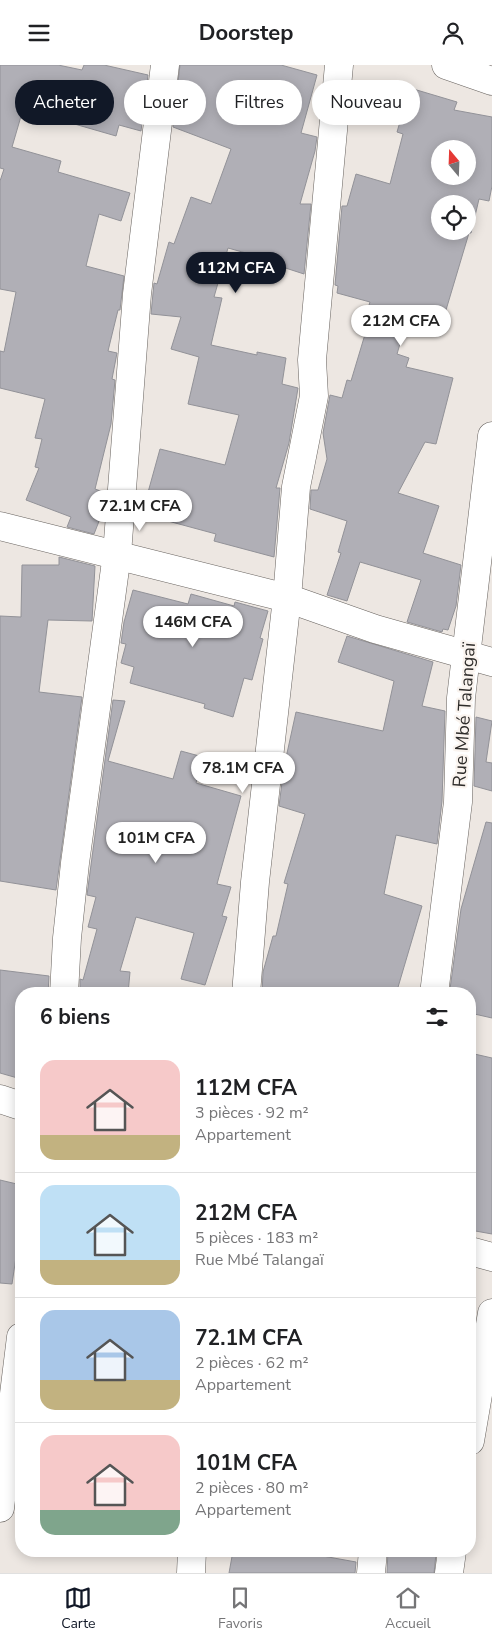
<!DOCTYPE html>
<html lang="fr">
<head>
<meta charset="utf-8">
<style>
	body { margin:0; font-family:"Nunito Sans",sans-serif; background:#f2f2f2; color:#202124; height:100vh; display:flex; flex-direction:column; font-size:19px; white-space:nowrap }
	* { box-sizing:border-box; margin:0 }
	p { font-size:16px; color:#757577 }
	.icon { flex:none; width:28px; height:28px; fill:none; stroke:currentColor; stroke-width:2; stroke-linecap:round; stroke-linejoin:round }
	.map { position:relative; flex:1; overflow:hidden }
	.panel { position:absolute; left:15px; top:922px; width:461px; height:570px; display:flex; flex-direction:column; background:#fff; border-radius:20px; box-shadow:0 2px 12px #0003 }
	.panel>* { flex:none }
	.hud { position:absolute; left:15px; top:15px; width:462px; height:45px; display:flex; gap:10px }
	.needle { width:32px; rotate:341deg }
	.buttons { position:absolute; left:431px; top:75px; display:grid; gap:10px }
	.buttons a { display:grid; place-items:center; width:45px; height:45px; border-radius:50%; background:#fff; box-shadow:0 2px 12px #0003; font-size:25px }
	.price { position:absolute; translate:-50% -42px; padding:0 11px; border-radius:18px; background:#fff; color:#222; font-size:16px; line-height:32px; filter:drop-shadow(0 1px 2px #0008) }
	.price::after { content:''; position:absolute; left:50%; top:30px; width:15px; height:11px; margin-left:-8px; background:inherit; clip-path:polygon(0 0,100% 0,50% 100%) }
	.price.selected { background:#111827; color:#fff }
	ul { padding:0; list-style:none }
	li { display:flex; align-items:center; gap:15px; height:125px; padding:0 25px }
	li+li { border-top:1px solid #e0e0e0 }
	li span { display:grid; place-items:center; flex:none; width:140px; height:100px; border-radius:15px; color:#555 }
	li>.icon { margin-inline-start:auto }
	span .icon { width:60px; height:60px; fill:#fffc; stroke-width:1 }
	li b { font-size:21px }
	h2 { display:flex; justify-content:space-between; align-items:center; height:60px; padding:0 25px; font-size:21px }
	.tag { padding:0 18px; border-radius:22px; background:#fff; box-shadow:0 2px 12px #0003; font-size:18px; line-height:45px }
	.tag.selected { background:#111827; color:#fff }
	header { display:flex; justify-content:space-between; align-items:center; height:65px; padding:0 25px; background:#fff; font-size:22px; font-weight:700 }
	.tabs { display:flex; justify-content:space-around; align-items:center; height:70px; border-top:1px solid #e0e0e0; background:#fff; font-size:14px; color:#757577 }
	.tabs a { display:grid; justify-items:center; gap:2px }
	.tabs .selected { color:#111827 }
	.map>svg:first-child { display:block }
</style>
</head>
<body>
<header><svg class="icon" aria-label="menu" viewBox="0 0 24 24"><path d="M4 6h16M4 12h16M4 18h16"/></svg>Doorstep<svg class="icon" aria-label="person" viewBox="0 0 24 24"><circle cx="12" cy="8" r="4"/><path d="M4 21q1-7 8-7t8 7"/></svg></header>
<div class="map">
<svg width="492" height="1508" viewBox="0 0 492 1508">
	<rect width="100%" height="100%" fill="#ede7e2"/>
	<g fill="#b0afb6" stroke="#929298" fill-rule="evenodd">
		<polygon points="0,0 58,0 82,5 84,0 104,0 148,10 141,66 119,60 116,71 71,58 73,52 24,41 12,82 61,96 58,107 130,128 121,156 99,149 86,201 124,211 120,245 118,245 108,286 117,288 112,314 115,315 111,359 95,424 106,428 105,441 94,469 67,462 71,452 26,435 39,403 35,402 42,374 35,373 45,334 0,323 0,286 4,287 16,227 0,224 0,116 4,104 0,103"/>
		<polygon points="180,0 281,0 317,10 301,68 317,72 315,86 300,139 311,139 304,209 270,198 271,195 228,183 214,232 222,233 211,280 257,290 257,287 286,293 282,319 298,323 289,378 276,423 280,423 274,492 214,476 216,469 142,449 160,384 225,400 239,350 188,339 199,292 171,284 181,252 151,249 154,218 157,219 169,177 174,179 191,132 211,139 231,84 173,62"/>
		<path d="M410,23L457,37L454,45L492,52V121L489,136L479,134L471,168H469L443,255L410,245L397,289L409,293L406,302L453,313L436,379L425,377L398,428L439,441L423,488L461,500L456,541L448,565L443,564L442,567L407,557L421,515L360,497L347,536L327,530L341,488L338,487L347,456L310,444L311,425H318L327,394L323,368L330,330L342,333L347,315L351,316L366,266L361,265L370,237L337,228L338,221L335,220L342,141H347L356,109L390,119L403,69L397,67ZM440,84H468V111H440ZM440,139H468V166H440Z"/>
		<polygon points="59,492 95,501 92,556 48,555 39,627 82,632 56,825 0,816 0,551 21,552 22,500 59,500"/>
		<polygon points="133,525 188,539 191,529 234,541 235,537 268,546 260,573 263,574 252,615 244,613 233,652 204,643 205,639 130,618 134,602 121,598 126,579 121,578 124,557"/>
		<polygon points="347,571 433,597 422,641 445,646 442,736 437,779 396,770 384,829 422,841 396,929 262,929 263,907 273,871 276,871 288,819 284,818 305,749 279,741 284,702 296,647 383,666 394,616 338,597"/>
		<polygon points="113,635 125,636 108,696 173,714 181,686 203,692 196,718 241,731 217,819 231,822 222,851 227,852 205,920 181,914 194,868 136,852 120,906 130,907 128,929 80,929 80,914 83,915 97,864 88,862 96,832 87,830"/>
		<polygon points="476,652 492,656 486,697 492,698 492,726 474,721"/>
		<polygon points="486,757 492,758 492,953 470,948 470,929 450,924 461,844"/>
		<polygon points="0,905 49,911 48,929 21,929 21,1014 0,1008"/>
		<polygon points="470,988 492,993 492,1169 470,1165"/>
		<polygon points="0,1115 21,1120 21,1173 19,1172 12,1219 0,1218"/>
		<polygon points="233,1486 295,1486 356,1497 355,1508 229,1508"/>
		<polygon points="388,1486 436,1489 434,1508 387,1508"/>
	</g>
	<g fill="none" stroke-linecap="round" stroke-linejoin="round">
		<defs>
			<g id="minor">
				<polyline points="446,0 492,16"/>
				<polyline points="0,461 287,533 375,564 492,597"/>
				<polyline points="64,929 67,873 75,798 117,489 137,229 165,0"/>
				<polyline points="246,929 255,817 287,533 296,422 314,331 312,295 339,0"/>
				<polyline points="434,929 458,737 461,633 492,371"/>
				<polyline points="0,1034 21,1041"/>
				<polyline points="470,1186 492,1192"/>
				<polyline points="470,1376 492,1248"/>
				<polyline points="0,1443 21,1272"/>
				<polyline points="191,1508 192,1486"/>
				<polyline points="371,1508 373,1486"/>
				<polyline points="449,1508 452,1486"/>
			</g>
		</defs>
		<use href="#minor" stroke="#67625e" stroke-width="29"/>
		<use href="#minor" stroke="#fff" stroke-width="28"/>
	</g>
	<g text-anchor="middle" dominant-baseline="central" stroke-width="4.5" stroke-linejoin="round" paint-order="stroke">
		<g font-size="18" fill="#2e2c2a" stroke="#faf4ef">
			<text transform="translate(464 650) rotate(-86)">Rue Mbé Talangaï</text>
		</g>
	</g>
</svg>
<div class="buttons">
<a><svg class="needle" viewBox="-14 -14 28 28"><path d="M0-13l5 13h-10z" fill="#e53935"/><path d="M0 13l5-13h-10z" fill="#757577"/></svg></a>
<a><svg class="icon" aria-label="locate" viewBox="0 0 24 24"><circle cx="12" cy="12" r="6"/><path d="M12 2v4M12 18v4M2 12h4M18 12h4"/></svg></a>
</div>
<b class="price selected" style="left:236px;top:229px">112M CFA</b>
<b class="price" style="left:401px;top:282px">212M CFA</b>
<b class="price" style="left:140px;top:467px">72.1M CFA</b>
<b class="price" style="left:193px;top:583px">146M CFA</b>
<b class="price" style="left:243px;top:729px">78.1M CFA</b>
<b class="price" style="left:156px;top:799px">101M CFA</b>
<div class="hud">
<a class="tag selected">Acheter</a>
<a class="tag">Louer</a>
<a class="tag">Filtres</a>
<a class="tag">Nouveau</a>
</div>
<section class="panel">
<h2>6 biens<svg class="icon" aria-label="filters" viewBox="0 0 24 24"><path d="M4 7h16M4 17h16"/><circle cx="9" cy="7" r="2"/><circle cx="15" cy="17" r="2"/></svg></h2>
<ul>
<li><span style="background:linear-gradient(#f6c9c9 75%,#c2b280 0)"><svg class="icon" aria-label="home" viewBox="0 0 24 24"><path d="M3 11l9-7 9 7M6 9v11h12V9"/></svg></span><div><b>112M CFA</b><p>3 pièces · 92 m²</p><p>Appartement</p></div></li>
<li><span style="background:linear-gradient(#bfe0f5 75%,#c2b280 0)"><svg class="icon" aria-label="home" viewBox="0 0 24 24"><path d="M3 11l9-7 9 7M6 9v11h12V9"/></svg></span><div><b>212M CFA</b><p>5 pièces · 183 m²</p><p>Rue Mbé Talangaï</p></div></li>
<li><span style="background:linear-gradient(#a9c7e8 70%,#c2b280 0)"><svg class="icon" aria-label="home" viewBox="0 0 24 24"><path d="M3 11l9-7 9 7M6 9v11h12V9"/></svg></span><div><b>72.1M CFA</b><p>2 pièces · 62 m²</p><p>Appartement</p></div></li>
<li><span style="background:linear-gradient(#f6c9c9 75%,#7fa58c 0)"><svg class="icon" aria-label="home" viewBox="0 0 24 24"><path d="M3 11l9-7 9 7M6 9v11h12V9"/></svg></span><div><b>101M CFA</b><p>2 pièces · 80 m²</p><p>Appartement</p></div></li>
</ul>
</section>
</div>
<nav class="tabs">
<a class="selected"><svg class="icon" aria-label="map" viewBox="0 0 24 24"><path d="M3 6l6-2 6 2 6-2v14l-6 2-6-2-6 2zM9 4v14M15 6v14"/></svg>Carte</a>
<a><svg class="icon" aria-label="saved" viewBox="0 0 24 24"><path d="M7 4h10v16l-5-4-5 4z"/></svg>Favoris</a>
<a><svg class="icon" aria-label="home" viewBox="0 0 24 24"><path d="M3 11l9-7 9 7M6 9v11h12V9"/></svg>Accueil</a>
</nav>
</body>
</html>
